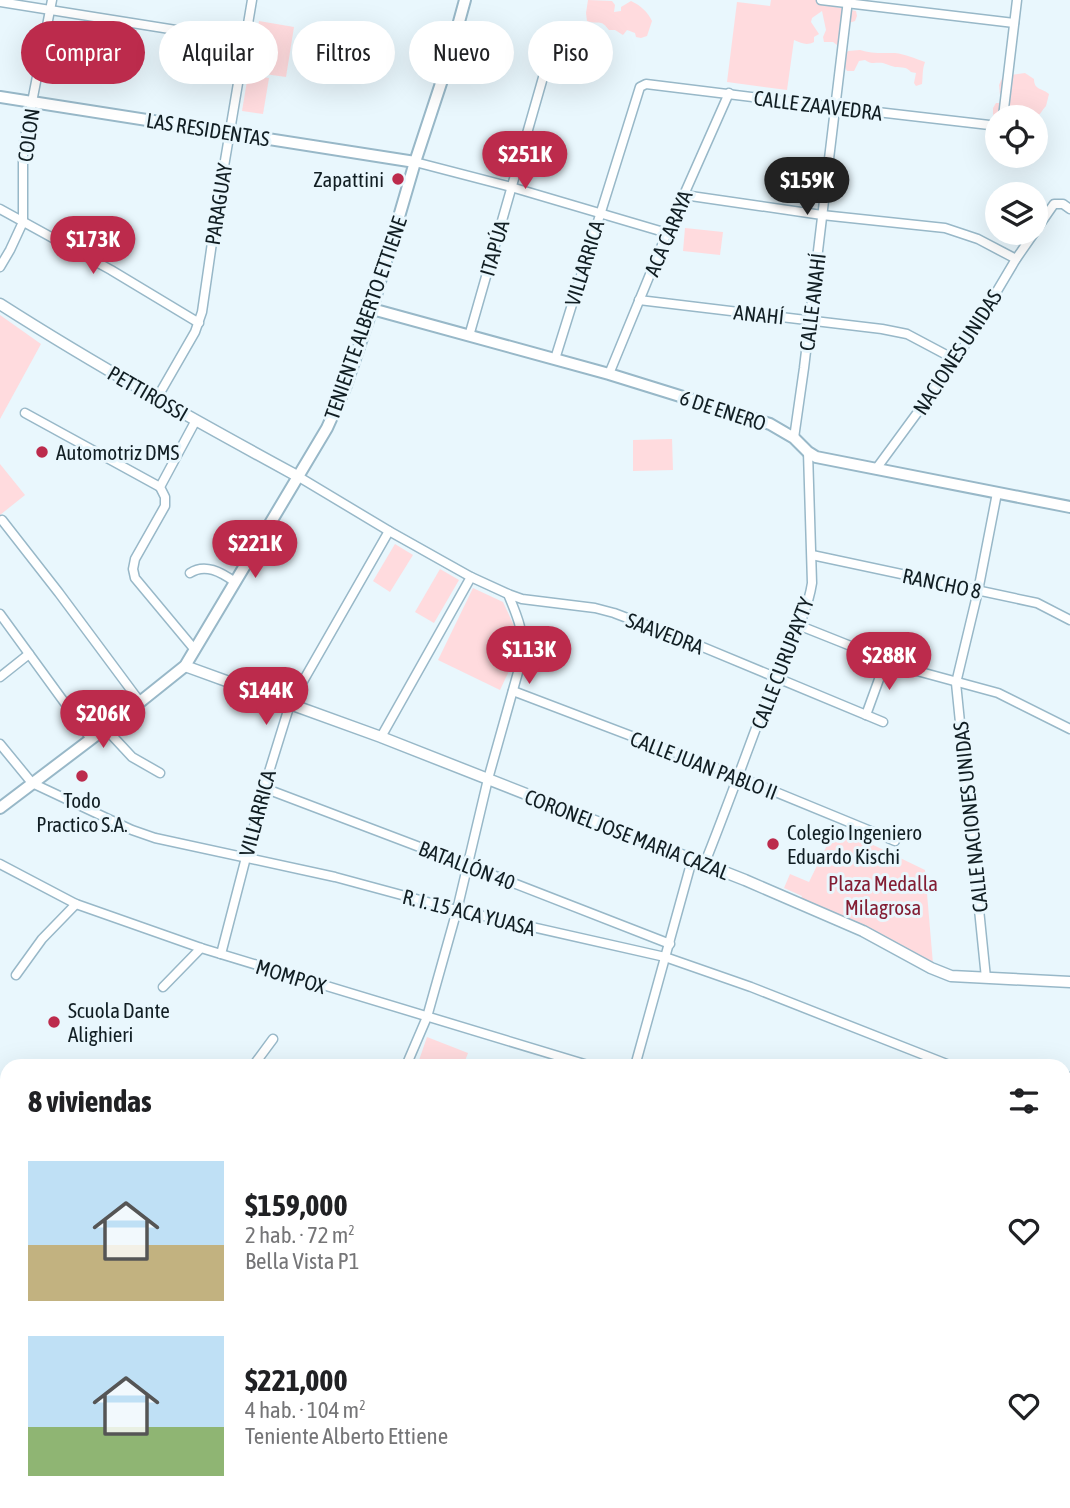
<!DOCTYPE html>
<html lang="es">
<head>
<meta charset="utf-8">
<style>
	body { margin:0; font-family:"Asap Condensed",sans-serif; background:#f2f2f2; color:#202124; height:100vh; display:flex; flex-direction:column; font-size:26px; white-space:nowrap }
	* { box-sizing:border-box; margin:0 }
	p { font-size:23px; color:#757577 }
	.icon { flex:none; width:38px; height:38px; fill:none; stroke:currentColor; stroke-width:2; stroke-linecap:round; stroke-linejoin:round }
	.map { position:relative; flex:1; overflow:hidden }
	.panel { position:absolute; left:0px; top:1059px; width:1071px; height:450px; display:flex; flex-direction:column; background:#fff; border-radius:21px 21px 0 0; box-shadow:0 7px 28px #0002 }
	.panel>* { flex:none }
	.top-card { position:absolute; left:21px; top:21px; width:700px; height:63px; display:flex; gap:14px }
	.buttons { position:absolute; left:985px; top:105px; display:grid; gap:14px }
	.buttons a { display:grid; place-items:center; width:63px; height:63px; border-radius:50%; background:#fff; box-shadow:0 7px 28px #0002; font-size:35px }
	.price { position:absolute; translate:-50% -60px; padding:0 16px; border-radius:24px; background:#bc2b4c; color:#fff; font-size:23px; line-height:46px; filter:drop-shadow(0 2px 4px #0008) }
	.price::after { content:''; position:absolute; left:50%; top:42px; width:21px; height:16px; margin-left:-10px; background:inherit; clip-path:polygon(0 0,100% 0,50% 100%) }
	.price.active { background:#222; color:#fff }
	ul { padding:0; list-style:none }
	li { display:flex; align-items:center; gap:21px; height:175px; padding:0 28px }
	li span { display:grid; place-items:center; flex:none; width:196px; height:140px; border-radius:0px; color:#555 }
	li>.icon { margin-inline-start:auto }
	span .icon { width:84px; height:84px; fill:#fffc; stroke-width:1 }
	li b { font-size:30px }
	h2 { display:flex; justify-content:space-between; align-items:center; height:84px; padding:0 28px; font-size:30px }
	.pill { padding:0 24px; border-radius:32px; background:#fff; box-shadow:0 7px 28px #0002; font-size:24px; line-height:63px }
	.pill.active { background:#bc2b4c; color:#fff }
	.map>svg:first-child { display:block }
</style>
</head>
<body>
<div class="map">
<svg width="1070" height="1508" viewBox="0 0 1070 1508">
	<rect width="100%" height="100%" fill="#e9f7fd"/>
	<g fill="#ffdbde">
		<path d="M588,0L612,1L615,5L614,12L621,11V7L631,1C640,5 648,12 652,21L647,36L641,38L636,37L635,33L627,30L623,35L615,30H609C600,18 599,25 587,21L586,13Z"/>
		<path d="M771,0H832L836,7L856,11L857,16L855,21L849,23L848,40L837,45L833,42H824L823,37L826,30L822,11L812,18L811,22L819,34L814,37V42C806,46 802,43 794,40L787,90L727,82L737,2L770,6Z"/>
		<polygon points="259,21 294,27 286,77 251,72"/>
		<path d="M860,50C871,54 884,53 895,53C905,54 916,59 925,62C922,70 923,77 922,84L916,86L914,83L916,73L911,72C905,66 903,68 895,67C890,66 887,64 883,63C875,62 872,65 865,60L859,61L854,71H847C843,64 843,57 848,51Z"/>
		<path d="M1025,73L1034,79C1034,90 1042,88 1049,94L1046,106C1042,110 1041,114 1036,118L1029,117L1027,111L1025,112L1023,117L1020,116L998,117L997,119L993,117V108L996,103H1000L1006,106L1009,103L1010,98L1000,95L999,85L1003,76Z"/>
		<polygon points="248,75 269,78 263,114 242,111"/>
		<polygon points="685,228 723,232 720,255 683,251"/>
		<polygon points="0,315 41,344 0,419"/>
		<polygon points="672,439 673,470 633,471 633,440"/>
		<polygon points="0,464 25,495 0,515"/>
		<polygon points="395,544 413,555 390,592 373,581"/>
		<polygon points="440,569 459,580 434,623 415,612"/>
		<polygon points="473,588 503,602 516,630 518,652 500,690 438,660"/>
		<polygon points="836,827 925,870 933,964 800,901 802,896 784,888 790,874 809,882"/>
		<polygon points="427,1037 468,1053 463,1066 417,1066"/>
	</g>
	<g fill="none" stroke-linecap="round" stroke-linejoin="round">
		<defs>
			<g id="minor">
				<polyline points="821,0 1014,23"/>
				<polyline points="0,2 245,41"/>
				<polyline points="1003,117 1017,0"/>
				<polyline points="415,162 511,187 667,233"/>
				<polyline points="684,195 822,215 945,228 978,239 1016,259"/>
				<polyline points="0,209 111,270 199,323"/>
				<polyline points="1036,230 1054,204 1063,204 1070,209"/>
				<polyline points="0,267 10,250 23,222 23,148 52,0"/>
				<polyline points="639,300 882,329 907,334 956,360"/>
				<polyline points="469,336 554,39"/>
				<polyline points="555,359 640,87 646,84 834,107 998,126"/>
				<polyline points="609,374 667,233 729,93"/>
				<polyline points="157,398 195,332 202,312 217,208 252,0"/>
				<polyline points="25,413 160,487"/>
				<polyline points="794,438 804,368 848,0"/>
				<polyline points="876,469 956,360 1016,259 1034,233"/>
				<polyline points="299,477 389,531 471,577 508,594 522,599 595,608 614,613 693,643 883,722"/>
				<polyline points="2,520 59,593 140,702"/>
				<polyline points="812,555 1037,603 1070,620"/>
				<path d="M190,573C205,563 221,572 235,582"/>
				<polyline points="0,614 91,739"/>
				<polyline points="798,625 906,668 998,693 1070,729"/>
				<polyline points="195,650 135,578 133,569 135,559 165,506 165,497 160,487 196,420"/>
				<polyline points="0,677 29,654"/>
				<polyline points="513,691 739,777 895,841"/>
				<polyline points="866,715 886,660"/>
				<polyline points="105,728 132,757 160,773"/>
				<polyline points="381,737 471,577"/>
				<polyline points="0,744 32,783 132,830 155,838 335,877 457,910 665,957 751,987 952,1066"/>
				<polyline points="264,788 467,865 670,944"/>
				<polyline points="0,864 76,904 201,948 591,1066"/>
				<path d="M704,865C729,803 751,740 775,678C788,647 807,616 812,583L808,452"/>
				<polyline points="221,954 264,788 290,704 389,531"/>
				<polyline points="16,975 42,939 76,904"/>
				<polyline points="986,978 956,683 978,591 997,493"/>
				<polyline points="163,987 201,948"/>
				<polyline points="253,1066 273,1039"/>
				<path d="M406,1066L427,1017L457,910L488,779L522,658C524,631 518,618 508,594"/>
				<polyline points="635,1066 692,860"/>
				<polyline points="1064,1077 1070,1077"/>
				<polyline points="1064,1174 1070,1175"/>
				<polyline points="0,1175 7,1180"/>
				<polyline points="0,1252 7,1242"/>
				<polyline points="1064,1269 1070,1269"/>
				<polyline points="0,1345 7,1350"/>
				<polyline points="1064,1458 1070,1458"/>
				<polyline points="0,1464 7,1467"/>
				<polyline points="792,1502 806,1508"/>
				<polyline points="201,1508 208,1502"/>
				<polyline points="327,1508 334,1502"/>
				<polyline points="894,1508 897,1502"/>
			</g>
			<g id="tertiary">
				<path d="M0,304C97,366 198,422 299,477"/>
				<polyline points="185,666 381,737 745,880 863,931 931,968 951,976 1070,982"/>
			</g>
			<g id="secondary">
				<polyline points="0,97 415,162"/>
				<polyline points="372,309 609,374 770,424 794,438 808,452 816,457 1070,507"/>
				<polyline points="0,808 140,702 185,666 327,428 345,388 372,309 415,162 448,62 465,0"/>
			</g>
		</defs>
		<use href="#minor" stroke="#98b8c8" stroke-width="11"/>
		<use href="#tertiary" stroke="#98b8c8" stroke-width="13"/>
		<use href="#secondary" stroke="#98b8c8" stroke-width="14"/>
		<use href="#minor" stroke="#fff" stroke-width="8"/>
		<use href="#tertiary" stroke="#fff" stroke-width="10"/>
		<use href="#secondary" stroke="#fff" stroke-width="10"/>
	</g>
	<g fill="#bc2b4c" stroke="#e9f7fd" stroke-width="2.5">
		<circle cx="398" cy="179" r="7"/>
		<circle cx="42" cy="452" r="7"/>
		<circle cx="82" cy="776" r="7"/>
		<circle cx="773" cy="844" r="7"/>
		<circle cx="54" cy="1022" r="7"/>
	</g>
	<g text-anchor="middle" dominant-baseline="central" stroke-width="6" stroke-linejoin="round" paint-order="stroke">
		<g font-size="21" fill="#111e23" stroke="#e9f7fd">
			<text transform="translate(818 105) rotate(7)">CALLE ZAAVEDRA</text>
			<text transform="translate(208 129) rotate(9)">LAS RESIDENTAS</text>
			<text transform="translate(28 135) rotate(-82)">COLON</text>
			<text transform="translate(218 204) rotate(-81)">PARAGUAY</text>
			<text transform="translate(668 233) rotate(-67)">ACA CARAYA</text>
			<text transform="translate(494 248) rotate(-74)">ITAPÚA</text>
			<text transform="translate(584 263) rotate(-73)">VILLARRICA</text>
			<text transform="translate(812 302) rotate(-83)">CALLE ANAHÍ</text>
			<text transform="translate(759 314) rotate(6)">ANAHÍ</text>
			<text transform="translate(365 318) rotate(-71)">TENIENTE ALBERTO ETTIENE</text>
			<text transform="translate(957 352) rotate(-57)">NACIONES UNIDAS</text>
			<text transform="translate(148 393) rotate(30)">PETTIROSSI</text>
			<text transform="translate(723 410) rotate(18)">6 DE ENERO</text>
			<text transform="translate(942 583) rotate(12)">RANCHO 8</text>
			<text transform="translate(665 633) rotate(21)">SAAVEDRA</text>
			<text transform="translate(782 663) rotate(-69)">CALLE CURUPAYTY</text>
			<text transform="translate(704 765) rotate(21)">CALLE JUAN PABLO II</text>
			<text transform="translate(257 813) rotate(-75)">VILLARRICA</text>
			<text transform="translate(970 817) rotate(-96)">CALLE NACIONES UNIDAS</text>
			<text transform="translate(627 834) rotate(21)">CORONEL JOSE MARIA CAZAL</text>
			<text transform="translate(467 865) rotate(21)">BATALLÓN 40</text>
			<text transform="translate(469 912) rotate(14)">R. I. 15 ACA YUASA</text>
			<text transform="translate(291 976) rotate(17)">MOMPOX</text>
		</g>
		<g font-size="21" fill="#111e23" stroke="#e9f7fd" text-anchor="start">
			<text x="384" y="179" text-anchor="end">Zapattini</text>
			<text x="56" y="452">Automotriz DMS</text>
			<text x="82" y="800" text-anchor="middle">Todo<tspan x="82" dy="24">Practico S.A.</tspan></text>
			<text x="787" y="832">Colegio Ingeniero<tspan x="787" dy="24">Eduardo Kischi</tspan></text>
			<text x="68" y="1010">Scuola Dante<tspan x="68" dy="24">Alighieri</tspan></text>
		</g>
		<g font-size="21" fill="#831d33" stroke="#e9f7fd">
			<text x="883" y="883">Plaza Medalla<tspan x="883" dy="24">Milagrosa</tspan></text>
		</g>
	</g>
</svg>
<div class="buttons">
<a><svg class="icon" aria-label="locate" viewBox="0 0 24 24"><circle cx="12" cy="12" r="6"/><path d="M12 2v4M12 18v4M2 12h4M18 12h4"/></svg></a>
<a><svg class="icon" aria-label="layers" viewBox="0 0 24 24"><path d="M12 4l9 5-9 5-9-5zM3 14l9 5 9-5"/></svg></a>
</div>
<b class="price" style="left:525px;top:191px">$251K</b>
<b class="price active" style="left:807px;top:217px">$159K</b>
<b class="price" style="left:93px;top:276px">$173K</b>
<b class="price" style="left:255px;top:580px">$221K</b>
<b class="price" style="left:529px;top:686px">$113K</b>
<b class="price" style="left:889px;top:692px">$288K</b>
<b class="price" style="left:266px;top:727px">$144K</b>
<b class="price" style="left:103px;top:750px">$206K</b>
<div class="top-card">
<a class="pill active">Comprar</a>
<a class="pill">Alquilar</a>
<a class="pill">Filtros</a>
<a class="pill">Nuevo</a>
<a class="pill">Piso</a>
</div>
<section class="panel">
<h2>8 viviendas<svg class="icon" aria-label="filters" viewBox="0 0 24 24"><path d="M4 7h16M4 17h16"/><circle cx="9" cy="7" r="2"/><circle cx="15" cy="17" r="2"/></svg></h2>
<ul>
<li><span style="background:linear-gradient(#bfe0f5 60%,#c2b280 0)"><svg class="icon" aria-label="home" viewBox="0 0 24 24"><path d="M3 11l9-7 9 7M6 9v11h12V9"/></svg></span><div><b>$159,000</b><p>2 hab. · 72 m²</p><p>Bella Vista P1</p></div><svg class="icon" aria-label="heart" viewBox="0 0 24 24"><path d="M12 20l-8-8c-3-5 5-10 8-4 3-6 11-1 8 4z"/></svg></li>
<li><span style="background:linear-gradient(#bfe0f5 65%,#8fb573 0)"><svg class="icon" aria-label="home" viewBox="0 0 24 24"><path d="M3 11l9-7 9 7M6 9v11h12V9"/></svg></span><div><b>$221,000</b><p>4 hab. · 104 m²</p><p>Teniente Alberto Ettiene</p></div><svg class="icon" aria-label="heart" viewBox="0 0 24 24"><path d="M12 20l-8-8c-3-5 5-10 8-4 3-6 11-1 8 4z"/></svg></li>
</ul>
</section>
</div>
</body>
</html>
